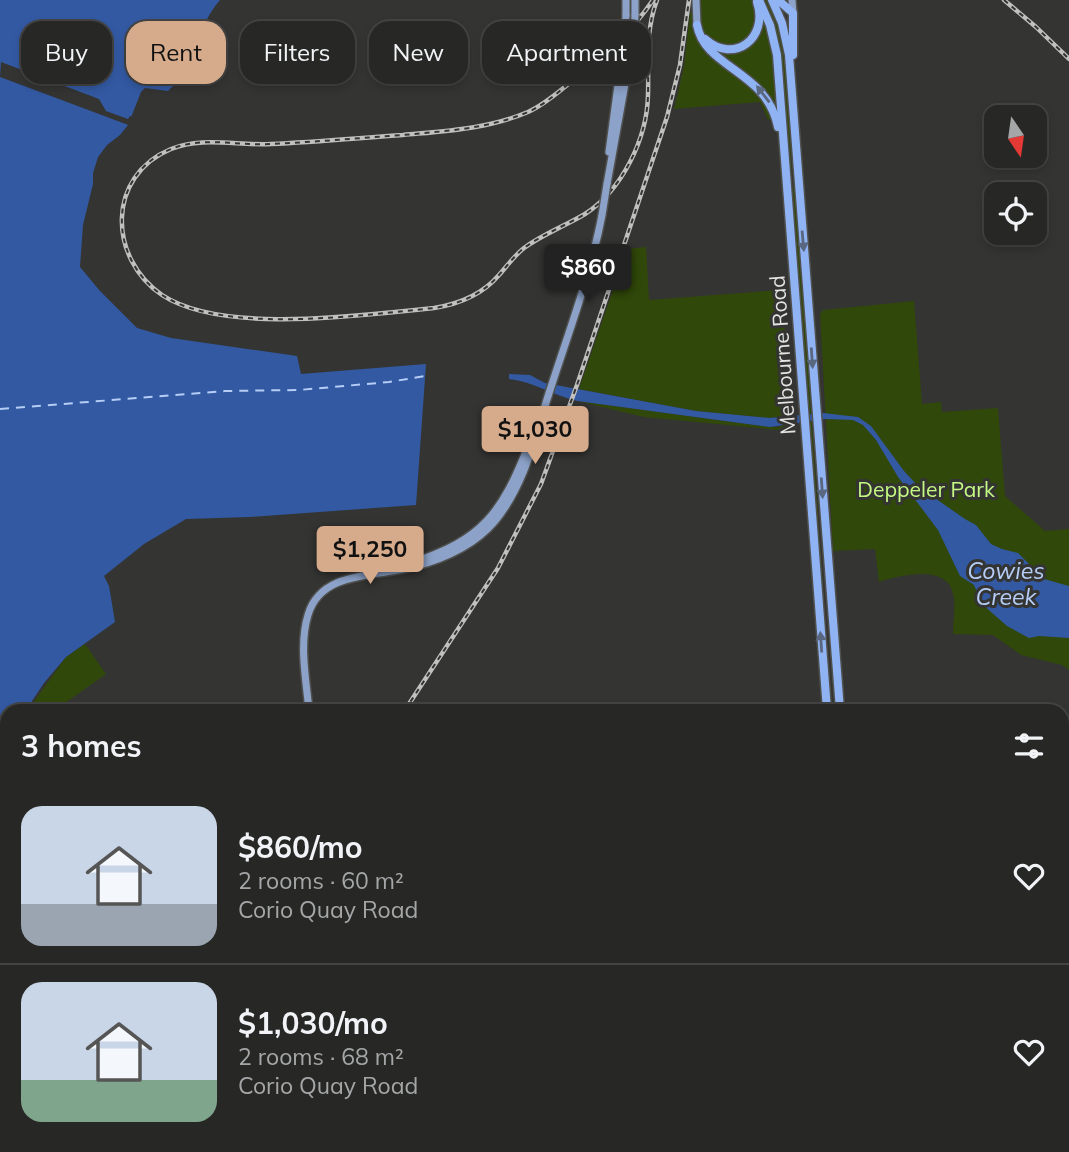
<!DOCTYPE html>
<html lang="en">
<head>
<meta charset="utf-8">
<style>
	body { margin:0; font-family:Mulish,sans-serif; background:#2f302e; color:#f1f3f6; height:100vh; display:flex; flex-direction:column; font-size:26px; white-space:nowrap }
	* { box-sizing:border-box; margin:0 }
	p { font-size:23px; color:#a4a6a7 }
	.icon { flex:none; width:38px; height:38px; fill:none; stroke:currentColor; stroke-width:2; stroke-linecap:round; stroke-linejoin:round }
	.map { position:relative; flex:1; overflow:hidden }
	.side { position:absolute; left:0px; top:704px; width:1069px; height:450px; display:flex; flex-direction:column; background:#272826; border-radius:21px 21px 0 0; box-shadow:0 4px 10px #0003,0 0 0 2px #434443 }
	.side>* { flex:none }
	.guide { position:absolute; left:21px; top:21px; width:700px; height:63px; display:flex; gap:14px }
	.needle { width:46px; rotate:167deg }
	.tools { position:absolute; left:984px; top:105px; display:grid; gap:14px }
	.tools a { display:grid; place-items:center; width:63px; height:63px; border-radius:14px; background:#272826; box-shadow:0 4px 10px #0003,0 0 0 2px #434443; font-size:35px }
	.price { position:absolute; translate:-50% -60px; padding:0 16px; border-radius:7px; background:#d6ab8b; color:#111; font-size:23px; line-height:46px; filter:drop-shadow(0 2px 4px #0008) }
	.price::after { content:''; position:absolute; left:50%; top:42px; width:21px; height:16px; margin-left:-10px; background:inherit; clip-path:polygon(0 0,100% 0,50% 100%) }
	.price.selected { background:#222; color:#fff }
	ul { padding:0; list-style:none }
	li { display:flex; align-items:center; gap:21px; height:175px; padding:0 21px }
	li+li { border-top:2px solid #434443 }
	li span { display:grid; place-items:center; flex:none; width:196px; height:140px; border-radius:21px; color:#555 }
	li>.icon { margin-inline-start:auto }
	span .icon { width:84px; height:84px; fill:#fffc; stroke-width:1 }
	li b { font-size:30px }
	h2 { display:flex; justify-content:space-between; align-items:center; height:84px; padding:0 21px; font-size:30px }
	.pill { padding:0 24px; border-radius:21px; background:#272826; box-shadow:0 4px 10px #0003,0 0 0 2px #434443; font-size:24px; line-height:63px }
	.pill.selected { background:#d6ab8b; color:#111 }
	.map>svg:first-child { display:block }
</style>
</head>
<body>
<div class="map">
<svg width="1069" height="1152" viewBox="0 0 1069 1152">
	<rect width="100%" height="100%" fill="#343533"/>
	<g fill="#304809">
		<path d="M698,0H752C776,38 775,69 777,113L768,120L760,102L674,109L684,66L690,13L697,8Z"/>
		<path d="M764,0H768C796,52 787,115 792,172L788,154L778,40Z"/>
		<polygon points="793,186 796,192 823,588 821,595 794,227"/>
		<polygon points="646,247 649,300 780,290 794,406 789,410 789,415 770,418 696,411 579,389 627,249"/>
		<path d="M914,301L922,404L941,402L942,412L998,408L1005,496L1045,531L1069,529V670L1062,665L1021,655L993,635L953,634C953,622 956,606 953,594C947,563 898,576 879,582L875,549L833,551L820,314L823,310Z"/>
		<polygon points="577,401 770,427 779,427 791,422 789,431 644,417"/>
		<polygon points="85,644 106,674 55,710 28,710 66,657"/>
		<polygon points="1062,802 1069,804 1069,905 1062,884"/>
	</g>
	<g fill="#3359a2">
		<path d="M0,0H220C196,27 195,67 168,91L145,88L141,92L128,125L120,135L107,145L98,157L93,173V184L83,225L80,267L100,291L137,328L171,338L297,356L301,374L426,364L416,505L250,517L186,519L144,544L104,576L109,586L115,622L66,657L44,683L26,710H7V743L0,752Z"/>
		<path d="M509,374L530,375L545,383L696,411L770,418L823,413L858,417L871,426L904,471L919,487L965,519L976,525L991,544L1002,549L1018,553L1044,579L1069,586V638L1039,636L1029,638L1007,626L982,604L974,585L960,576L938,530L898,477L876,440L863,425L853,420L825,419L770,427L577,401C553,395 534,382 509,379Z"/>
	</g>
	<polygon fill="#343533" points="1,62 99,99 106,111 128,119 130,116 133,117 131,126 0,77"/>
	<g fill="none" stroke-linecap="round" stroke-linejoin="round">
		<polyline stroke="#b6cdf6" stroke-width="2" stroke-dasharray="9 7" stroke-linecap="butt" points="0,409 225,391 299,390 389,382 425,376"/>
		<defs>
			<g id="minor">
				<polyline points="1062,796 1069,800"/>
				<polyline points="0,921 7,921"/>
			</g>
			<g id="major">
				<polyline points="626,0 626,16"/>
				<polyline points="635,0 635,15"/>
				<polyline points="696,0 697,25"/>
				<polyline points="792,0 793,13"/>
				<polyline points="609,152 623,48"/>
				<polyline points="607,184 634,34"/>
				<path d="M411,563C483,540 502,513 529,444"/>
				<path d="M309,710C306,680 299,644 308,615C321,570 377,577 413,567C444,559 474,546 495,521C527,482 536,431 552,384C570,328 591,273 602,215"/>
				<polyline points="1062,784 1069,777"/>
				<polyline points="1062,795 1069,787"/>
				<polyline points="344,1146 344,1152"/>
				<polyline points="351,1146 352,1152"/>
				<polyline points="137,1152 148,1146"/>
			</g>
			<g id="highway">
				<polyline points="759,0 770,25 777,55 827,710"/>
				<polyline points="772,0 782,23 789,55 840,710"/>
				<polyline points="778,0 793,13 793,55"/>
				<path d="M697,25C705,69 767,70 778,127"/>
				<path d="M705,39C734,65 769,38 757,2"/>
				<polyline points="861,1146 862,1152"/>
				<polyline points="877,1146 878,1152"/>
			</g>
		</defs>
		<use href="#minor" stroke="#50514f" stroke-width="9"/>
		<use href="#major" stroke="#50514f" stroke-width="10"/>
		<use href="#highway" stroke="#50514f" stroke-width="11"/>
		<use href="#minor" stroke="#878986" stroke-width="5"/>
		<use href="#major" stroke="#8ca2c8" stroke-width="7"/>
		<use href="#highway" stroke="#90b3f4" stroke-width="8"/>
		<defs>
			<g id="rail">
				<path d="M653,0C631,33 602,57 571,82C557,93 544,105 528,112C488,129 445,131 403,135C359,138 315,142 271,144C238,146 202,136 171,149C106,176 108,258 162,295C223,335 362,315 434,308C459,304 482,295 499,275C507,266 514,256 524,248C543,234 565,226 585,214C622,190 647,139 648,95C649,62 645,32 657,0"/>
				<polyline points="1004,0 1036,27 1069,59"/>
				<polyline points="405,710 498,568 541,484 577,385 667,117 680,65 689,0"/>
				<polyline points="317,1152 317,1146"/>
			</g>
		</defs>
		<use href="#rail" stroke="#c0c1bf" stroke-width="4.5"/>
		<use href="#rail" stroke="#343533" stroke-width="2" stroke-dasharray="5" stroke-linecap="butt"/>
		<defs>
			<g id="major-bridge">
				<polyline points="634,34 635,15"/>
				<polyline points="623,48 626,16"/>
				<polyline points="602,215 607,184"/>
			</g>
		</defs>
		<use href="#major-bridge" stroke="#50514f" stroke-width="10" stroke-linecap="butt"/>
		<use href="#major-bridge" stroke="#8ca2c8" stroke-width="7"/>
	</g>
	<defs><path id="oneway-solid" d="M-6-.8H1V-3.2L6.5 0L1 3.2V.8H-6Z" transform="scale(1.75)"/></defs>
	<g fill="#596780">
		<use href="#oneway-solid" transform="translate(763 94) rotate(-128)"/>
		<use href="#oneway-solid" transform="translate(803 241) rotate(85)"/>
		<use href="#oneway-solid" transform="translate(812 358) rotate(86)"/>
		<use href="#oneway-solid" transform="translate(822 488) rotate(86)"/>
		<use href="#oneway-solid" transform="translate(821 642) rotate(-94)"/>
	</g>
	<g text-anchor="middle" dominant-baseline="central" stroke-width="6" stroke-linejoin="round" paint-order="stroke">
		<g font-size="21" fill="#e4e5e3" stroke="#343533">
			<text transform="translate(782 355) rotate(-94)">Melbourne Road</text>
		</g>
		<g font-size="21" fill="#c4f883" stroke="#343533">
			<text x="926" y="489">Deppeler Park</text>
		</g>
		<g font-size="23" font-style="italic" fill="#b6cdf6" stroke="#343533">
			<text x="1006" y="570">Cowies<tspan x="1006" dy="26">Creek</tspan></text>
		</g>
	</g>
</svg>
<div class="tools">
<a><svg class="needle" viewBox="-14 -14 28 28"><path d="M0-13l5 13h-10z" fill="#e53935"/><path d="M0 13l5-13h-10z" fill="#a4a6a7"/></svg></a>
<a><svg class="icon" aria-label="locate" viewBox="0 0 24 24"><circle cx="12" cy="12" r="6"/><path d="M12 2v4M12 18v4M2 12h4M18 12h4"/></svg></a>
</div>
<b class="price selected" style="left:588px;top:304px">$860</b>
<b class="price" style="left:535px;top:466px">$1,030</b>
<b class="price" style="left:370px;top:586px">$1,250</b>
<div class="guide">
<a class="pill">Buy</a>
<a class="pill selected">Rent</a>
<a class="pill">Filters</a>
<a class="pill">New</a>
<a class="pill">Apartment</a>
</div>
<section class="side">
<h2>3 homes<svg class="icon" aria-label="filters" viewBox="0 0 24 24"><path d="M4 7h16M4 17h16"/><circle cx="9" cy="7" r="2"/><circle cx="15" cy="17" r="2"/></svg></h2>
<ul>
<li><span style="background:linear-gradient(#c9d6e8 70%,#9aa5b1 0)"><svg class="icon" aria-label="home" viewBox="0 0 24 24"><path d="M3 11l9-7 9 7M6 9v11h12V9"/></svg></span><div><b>$860/mo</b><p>2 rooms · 60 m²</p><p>Corio Quay Road</p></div><svg class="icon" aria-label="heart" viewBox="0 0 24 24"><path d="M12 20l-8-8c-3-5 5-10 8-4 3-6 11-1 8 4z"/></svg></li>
<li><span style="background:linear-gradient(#c9d6e8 70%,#7fa58c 0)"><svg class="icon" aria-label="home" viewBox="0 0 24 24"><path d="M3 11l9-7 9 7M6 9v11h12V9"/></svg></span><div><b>$1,030/mo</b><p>2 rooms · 68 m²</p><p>Corio Quay Road</p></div><svg class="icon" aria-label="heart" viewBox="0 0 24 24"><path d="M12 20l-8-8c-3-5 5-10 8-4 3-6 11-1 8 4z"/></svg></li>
</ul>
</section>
</div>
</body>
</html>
